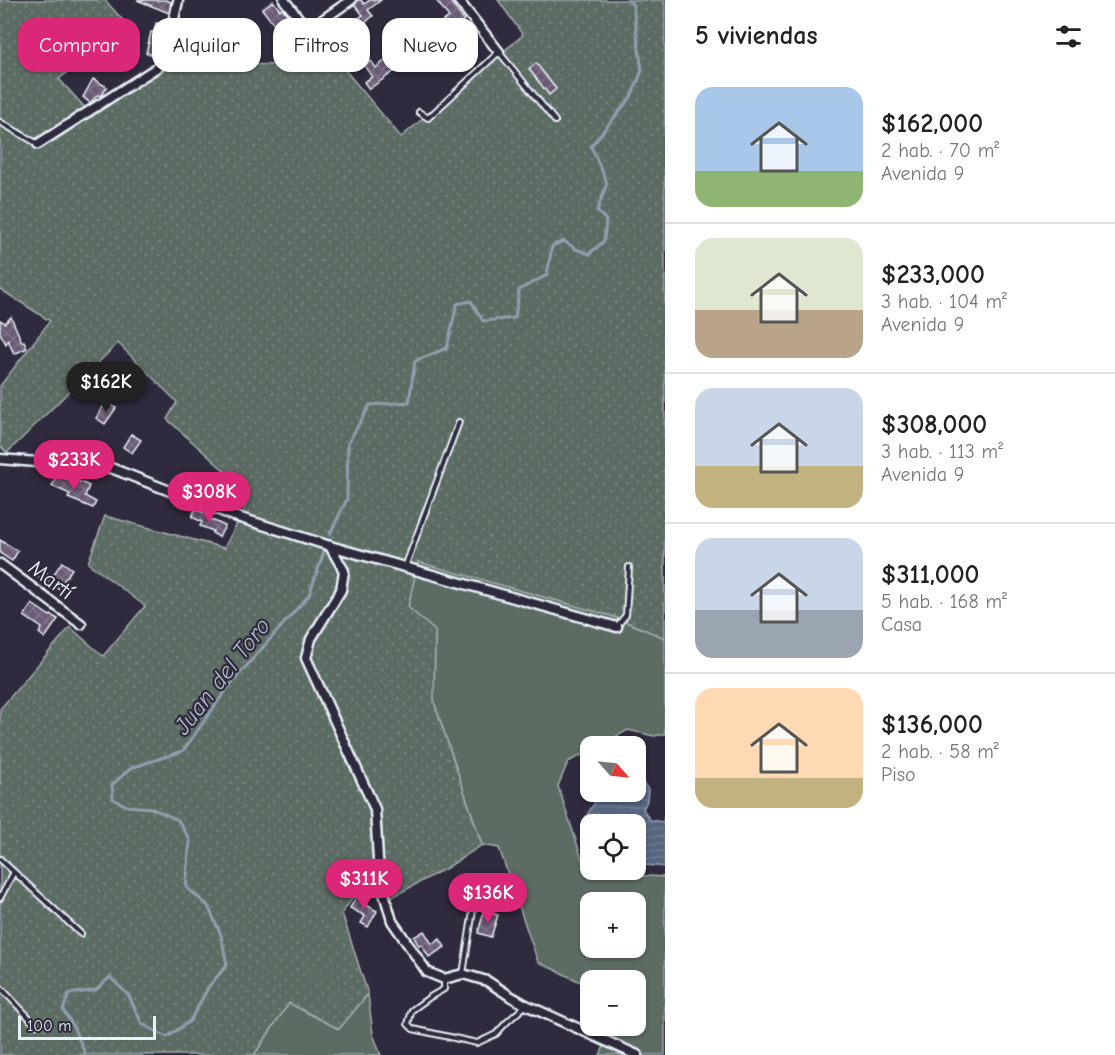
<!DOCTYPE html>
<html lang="es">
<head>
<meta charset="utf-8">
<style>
	body { margin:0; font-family:"Comic Neue",sans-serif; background:#f2f2f2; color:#222; height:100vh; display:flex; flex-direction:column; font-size:22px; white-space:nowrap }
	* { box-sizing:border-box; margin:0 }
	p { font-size:20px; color:#767676 }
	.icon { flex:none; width:33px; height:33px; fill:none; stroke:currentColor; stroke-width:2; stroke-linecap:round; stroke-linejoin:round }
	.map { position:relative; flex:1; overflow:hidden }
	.sheet { display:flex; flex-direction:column; background:#fff; width:450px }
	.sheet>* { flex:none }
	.banner { position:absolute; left:18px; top:18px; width:556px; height:54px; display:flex; gap:12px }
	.needle { width:39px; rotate:117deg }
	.tools { position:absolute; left:580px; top:736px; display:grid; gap:12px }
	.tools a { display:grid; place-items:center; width:66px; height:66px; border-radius:12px; background:#fff; box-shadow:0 2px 4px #0004; font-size:30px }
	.scale { position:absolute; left:18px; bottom:15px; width:138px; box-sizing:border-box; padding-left:6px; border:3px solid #e8f1f8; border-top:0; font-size:16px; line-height:21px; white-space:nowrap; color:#e8f1f8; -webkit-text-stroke:4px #2f2a3d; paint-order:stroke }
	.price { position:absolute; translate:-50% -51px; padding:0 14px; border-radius:21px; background:#db2777; color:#fff; font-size:20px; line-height:39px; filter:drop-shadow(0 2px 3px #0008) }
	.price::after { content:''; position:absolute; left:50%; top:36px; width:18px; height:14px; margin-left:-9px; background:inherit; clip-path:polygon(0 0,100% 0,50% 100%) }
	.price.selected { background:#222; color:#fff }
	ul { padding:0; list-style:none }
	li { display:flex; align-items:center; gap:18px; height:150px; padding:0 30px }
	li+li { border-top:2px solid #e0e0e0 }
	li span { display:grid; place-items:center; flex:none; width:168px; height:120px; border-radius:18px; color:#555 }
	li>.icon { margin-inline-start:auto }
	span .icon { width:72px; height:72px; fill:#fffc; stroke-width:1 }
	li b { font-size:26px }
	h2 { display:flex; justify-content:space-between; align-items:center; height:72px; padding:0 30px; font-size:26px }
	.chip { padding:0 21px; border-radius:18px; background:#fff; box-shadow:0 2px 4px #0004; font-size:21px; line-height:54px }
	.chip.selected { background:#db2777; color:#fff }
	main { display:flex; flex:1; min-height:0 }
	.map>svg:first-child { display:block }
</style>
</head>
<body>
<main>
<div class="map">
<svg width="665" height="1055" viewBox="0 0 665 1055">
	<defs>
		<pattern id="garden-dots" width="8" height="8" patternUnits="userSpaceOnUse" patternTransform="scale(1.5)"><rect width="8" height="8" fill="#5d6c64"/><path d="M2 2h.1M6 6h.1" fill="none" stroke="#74817b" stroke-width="1.8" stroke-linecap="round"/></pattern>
		<pattern id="water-rules" width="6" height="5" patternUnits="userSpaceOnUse" patternTransform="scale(1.5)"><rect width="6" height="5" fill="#556680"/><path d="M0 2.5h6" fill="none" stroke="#6d7c93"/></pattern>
		<pattern id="building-cross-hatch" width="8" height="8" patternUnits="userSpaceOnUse" patternTransform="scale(1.5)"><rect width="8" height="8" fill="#6b5a74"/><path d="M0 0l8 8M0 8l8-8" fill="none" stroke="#807289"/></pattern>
	</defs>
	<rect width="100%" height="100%" fill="#2f2a3d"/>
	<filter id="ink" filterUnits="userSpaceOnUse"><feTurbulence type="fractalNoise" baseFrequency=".0167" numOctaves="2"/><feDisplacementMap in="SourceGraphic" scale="12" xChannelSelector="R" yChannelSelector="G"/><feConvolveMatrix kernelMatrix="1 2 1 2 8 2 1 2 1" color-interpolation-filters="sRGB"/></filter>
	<g filter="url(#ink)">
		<g fill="#5d6c64" stroke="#a2aeae" stroke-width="1.5" fill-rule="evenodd">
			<path d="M418,561L612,616L665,638V734L654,736L628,730L596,747H591V750L568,762L558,786L582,859L591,862V870H614L630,875L665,877V1055H600L613,1026H636V981H591V987L538,962L499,848L482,845L434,702L435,631L408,607ZM591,903H636V948H591Z"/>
			<polygon points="368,994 373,1034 381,1055 254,1055 289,1003 339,1029"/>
		</g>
		<polygon fill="url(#garden-dots)" stroke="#a2aeae" stroke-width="1.5" points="0,0 105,0 127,25 59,79 90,113 170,64 341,65 401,137 523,35 498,0 665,0 665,638 612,616 418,562 408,607 435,631 434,702 482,845 448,867 385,901 371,871 342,913 368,994 339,1029 289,1003 254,1055 0,1055 0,709 70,627 103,656 145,606 88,563 105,516 224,548 244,510 248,492 167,419 177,402 118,343 7,453 0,446 0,386 50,321 0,289"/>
		<polygon fill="url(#water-rules)" stroke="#909eb0" stroke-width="1.5" points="636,775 648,789 647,801 643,809 650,820 663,822 665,812 665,867 636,864 636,825 593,825 585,818 601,792 636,792"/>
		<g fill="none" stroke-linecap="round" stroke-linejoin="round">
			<g stroke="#909eb0" stroke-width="3">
				<polyline points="330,534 347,499 348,443 370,405 409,402 415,361 447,348 457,304 471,301 483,321 515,318 519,290 547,275 552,246 564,241 576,249 589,254 604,241 606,220 597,211 607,183 591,146 631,97 642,71 633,5 628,0"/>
				<polyline points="84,1055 85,1053 72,1024 63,1010 69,994 96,990 110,977 129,996 142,1024 167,1037 190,1021 209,986 227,965 221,935 208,906 186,887 190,840 178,820 151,808 127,806 113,799 112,785 131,768 183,751 229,686 309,595 324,552"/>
			</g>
		</g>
		<g fill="url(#building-cross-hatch)" stroke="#e8f1f8" stroke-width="1.5">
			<polygon points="137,0 166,0 171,2 169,13"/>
			<polygon points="357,0 361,0 364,4 370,0 381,0 368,10 373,16 359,28 364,34 356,40 346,27 363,15 355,5"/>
			<polygon points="436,0 449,0 464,20 449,32 442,22 449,17"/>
			<polygon points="273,1 280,10 282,8 299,29 285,39 262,9"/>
			<polygon points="156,23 164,24 157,56 146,53 151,32 154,32"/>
			<polygon points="179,27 205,33 200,43 177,32"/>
			<polygon points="467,38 475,48 458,61 450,51"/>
			<polygon points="388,58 396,70 369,89 364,82 372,77 364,65 371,61 376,68"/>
			<polygon points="536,63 556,89 549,95 529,69"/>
			<polygon points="93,79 107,87 102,95 100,96 98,95 90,103 83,97"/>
			<polygon points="11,317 22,342 24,341 27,348 14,354 8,340 6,344 0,333 0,320 5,323"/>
			<polygon points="106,402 116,408 105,424 96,418"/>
			<polygon points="131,434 141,440 132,453 123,447"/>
			<polygon points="57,475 75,483 76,480 89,486 85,496 96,502 93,508 68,498 70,494 52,486"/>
			<polygon points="195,509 211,516 210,519 225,526 219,537 212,533 213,531 200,526 202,522 192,517"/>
			<polygon points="0,540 18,551 12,561 0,553"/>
			<polygon points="62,562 72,569 58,589 39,577 44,571 52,577"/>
			<polygon points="32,604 50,616 51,615 58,619 45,638 39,633 42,628 24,616"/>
			<polygon points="358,894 365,898 363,903 377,911 368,927 361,923 365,916 350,908"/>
			<polygon points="484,911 498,915 491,937 478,933"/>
			<polygon points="424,931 432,944 440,939 445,947 429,957 421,944 419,946 414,937"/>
		</g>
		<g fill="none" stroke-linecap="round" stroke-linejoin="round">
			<defs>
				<g id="service">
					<polyline points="419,112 428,118 499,52 555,121"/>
					<polyline points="0,122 38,144"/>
					<polyline points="405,567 459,422"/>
					<polyline points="617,626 626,615 629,567"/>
					<polyline points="0,859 81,934"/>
					<polyline points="0,898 14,872"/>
					<polyline points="463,974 474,904"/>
					<polyline points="444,980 444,989 430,997 412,1010 408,1024 413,1029 477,1043 496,1034 506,1023 525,1006"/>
					<polyline points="0,987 36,1025"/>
				</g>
				<g id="minor">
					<polyline points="284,0 308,30 351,0"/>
					<polyline points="458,0 499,52"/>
					<polyline points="38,144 164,63 178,1"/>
					<polyline points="0,459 111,468 234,516 330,546 617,627"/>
					<polyline points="330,546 344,571 341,590 311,639 306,658 375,809 379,876 392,921 427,972 444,979 463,974 487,981 510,996 526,1005 637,1055"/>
					<polyline points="0,564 81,624"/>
				</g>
			</defs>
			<use href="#service" stroke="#e8f1f8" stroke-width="8"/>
			<use href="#minor" stroke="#e8f1f8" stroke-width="13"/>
			<use href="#service" stroke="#2f2a3d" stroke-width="4"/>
			<use href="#minor" stroke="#2f2a3d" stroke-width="8"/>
		</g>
	</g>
	<g text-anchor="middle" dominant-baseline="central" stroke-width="4.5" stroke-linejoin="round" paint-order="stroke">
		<g font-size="22" fill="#e8f1f8" stroke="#2f2a3d">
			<text transform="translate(51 580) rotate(37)">Martí</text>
		</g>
		<g font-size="24" font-style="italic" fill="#adb9c8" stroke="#2f2a3d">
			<text transform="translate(222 676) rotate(-52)">Juan del Toro</text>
		</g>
	</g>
</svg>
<div class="tools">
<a><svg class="needle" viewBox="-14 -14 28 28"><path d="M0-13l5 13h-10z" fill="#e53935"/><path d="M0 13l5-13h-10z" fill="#767676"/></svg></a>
<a><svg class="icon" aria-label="locate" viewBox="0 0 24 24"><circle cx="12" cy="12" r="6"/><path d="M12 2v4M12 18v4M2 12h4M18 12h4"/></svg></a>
<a>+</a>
<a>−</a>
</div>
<div class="scale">100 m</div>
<b class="price selected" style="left:106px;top:413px">$162K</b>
<b class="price" style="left:74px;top:491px">$233K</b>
<b class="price" style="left:209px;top:523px">$308K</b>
<b class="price" style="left:364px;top:910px">$311K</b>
<b class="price" style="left:488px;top:924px">$136K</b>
<div class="banner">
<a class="chip selected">Comprar</a>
<a class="chip">Alquilar</a>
<a class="chip">Filtros</a>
<a class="chip">Nuevo</a>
</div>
</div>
<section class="sheet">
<h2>5 viviendas<svg class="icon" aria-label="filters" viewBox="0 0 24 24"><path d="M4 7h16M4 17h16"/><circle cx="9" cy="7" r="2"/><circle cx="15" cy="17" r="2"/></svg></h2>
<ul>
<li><span style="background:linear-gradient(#a9c7e8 70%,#8fb573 0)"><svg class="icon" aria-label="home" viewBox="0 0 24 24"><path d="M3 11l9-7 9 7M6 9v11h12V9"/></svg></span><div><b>$162,000</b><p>2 hab. · 70 m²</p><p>Avenida 9</p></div></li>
<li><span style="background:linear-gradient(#dfe7d0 60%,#b9a48a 0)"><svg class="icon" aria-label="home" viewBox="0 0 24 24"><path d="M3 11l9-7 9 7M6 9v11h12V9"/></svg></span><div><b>$233,000</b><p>3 hab. · 104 m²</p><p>Avenida 9</p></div></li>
<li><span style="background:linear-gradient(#c9d6e8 65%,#c2b280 0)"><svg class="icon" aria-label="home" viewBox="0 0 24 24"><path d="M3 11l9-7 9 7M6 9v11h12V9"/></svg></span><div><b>$308,000</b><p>3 hab. · 113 m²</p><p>Avenida 9</p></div></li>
<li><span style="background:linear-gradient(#c9d6e8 60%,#9aa5b1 0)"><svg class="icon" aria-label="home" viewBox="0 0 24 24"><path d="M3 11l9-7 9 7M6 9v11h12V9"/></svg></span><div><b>$311,000</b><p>5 hab. · 168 m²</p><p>Casa</p></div></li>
<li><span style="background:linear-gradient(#ffd9b3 75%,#c2b280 0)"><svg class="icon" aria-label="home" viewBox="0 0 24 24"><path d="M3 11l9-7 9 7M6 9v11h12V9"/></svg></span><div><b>$136,000</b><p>2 hab. · 58 m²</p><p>Piso</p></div></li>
</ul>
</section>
</main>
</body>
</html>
